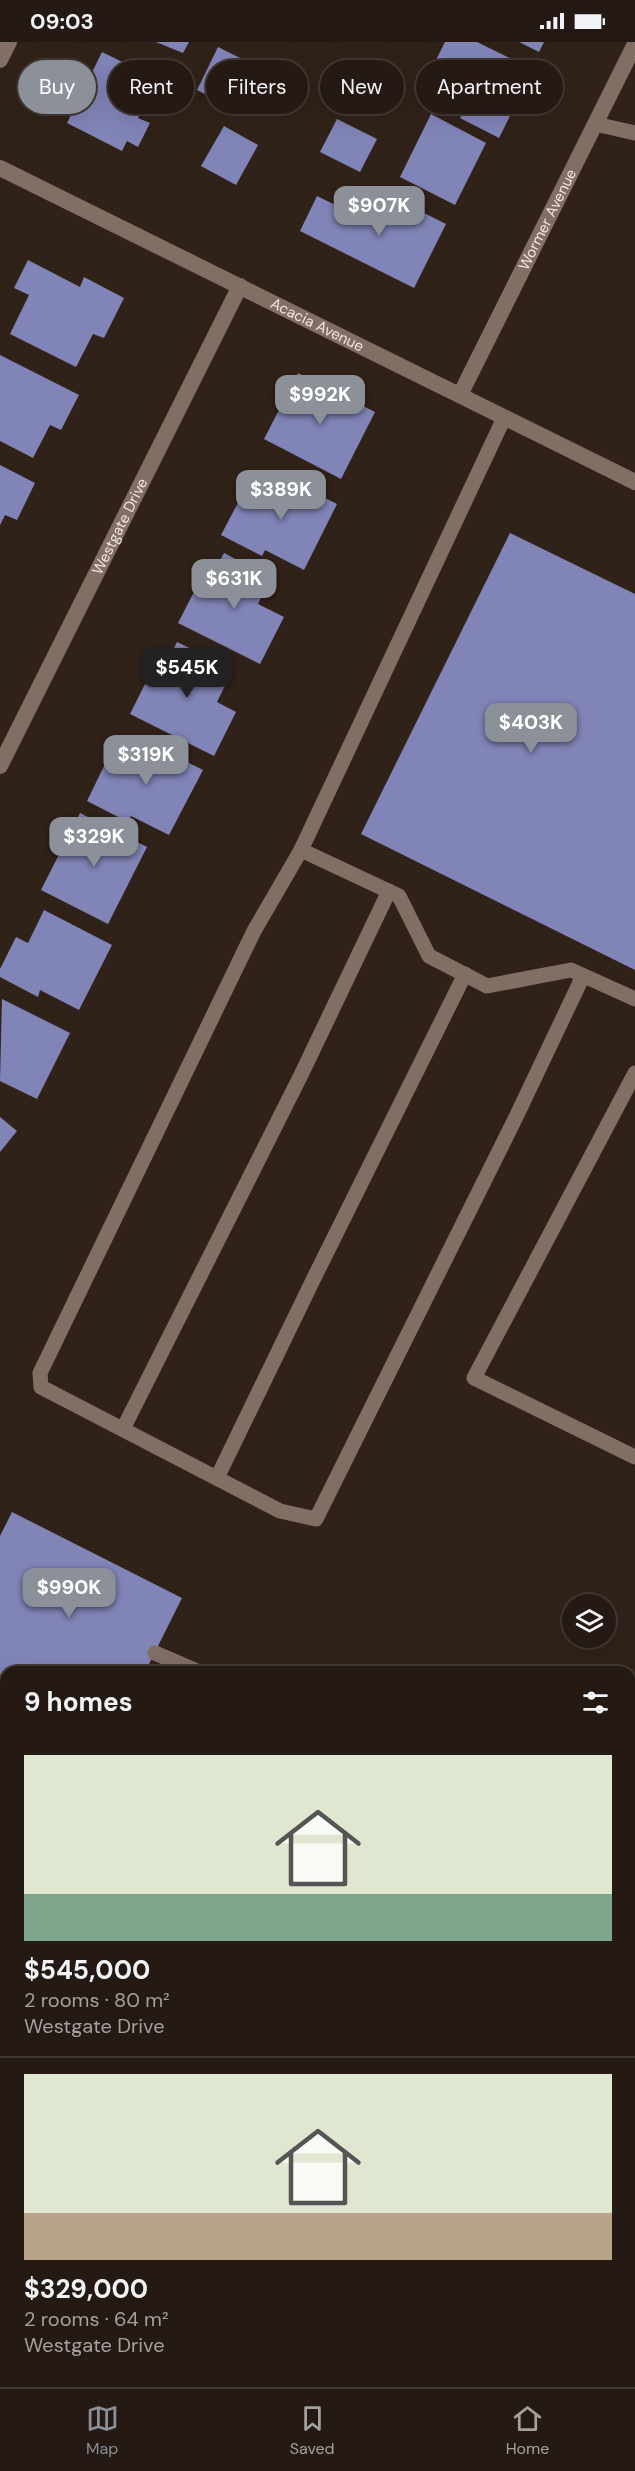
<!DOCTYPE html>
<html lang="en">
<head>
<meta charset="utf-8">
<style>
	body { margin:0; font-family:"DM Sans",sans-serif; background:#312721; color:#f1f3f6; height:100vh; display:flex; flex-direction:column; font-size:22px; white-space:nowrap }
	* { box-sizing:border-box; margin:0 }
	p { font-size:20px; color:#a3a1a0 }
	.icon { flex:none; width:33px; height:33px; fill:none; stroke:currentColor; stroke-width:2; stroke-linecap:round; stroke-linejoin:round }
	.map { position:relative; flex:1; overflow:hidden }
	.drawer { position:absolute; left:0px; top:1624px; width:636px; height:722px; display:flex; flex-direction:column; background:#251a13; border-radius:18px 18px 0 0; box-shadow:0 6px 24px #0002,0 0 0 2px #423833 }
	.drawer>* { flex:none }
	.hud { position:absolute; left:18px; top:18px; width:600px; height:54px; display:flex; gap:12px }
	.buttons { position:absolute; left:562px; top:1552px; display:grid; gap:12px }
	.buttons a { display:grid; place-items:center; width:54px; height:54px; border-radius:50%; background:#251a13; box-shadow:0 6px 24px #0002,0 0 0 2px #423833; font-size:30px }
	.price { position:absolute; translate:-50% -51px; padding:0 14px; border-radius:12px; background:#8c9099; color:#fff; font-size:20px; line-height:39px; filter:drop-shadow(0 2px 3px #0008) }
	.price::after { content:''; position:absolute; left:50%; top:36px; width:18px; height:14px; margin-left:-9px; background:inherit; clip-path:polygon(0 0,100% 0,50% 100%) }
	.price.selected { background:#222; color:#fff }
	ul { padding:0; list-style:none }
	li { display:grid; align-content:center; gap:12px; height:318px; padding:0 24px }
	li+li { border-top:2px solid #423833 }
	li span { display:grid; place-items:center; height:186px; border-radius:0px; color:#555 }
	li>.icon { margin-inline-start:auto }
	span .icon { width:108px; height:108px; fill:#fffc; stroke-width:1 }
	li b { font-size:26px }
	h2 { display:flex; justify-content:space-between; align-items:center; height:72px; padding:0 24px; font-size:26px }
	.tag { padding:0 21px; border-radius:27px; background:#251a13; box-shadow:0 6px 24px #0002,0 0 0 2px #423833; font-size:21px; line-height:54px }
	.tag.selected { background:#8c9099; color:#fff }
	.status { display:flex; justify-content:space-between; align-items:center; height:42px; padding:0 30px; background:#251a13; direction:ltr }
	.status svg { height:16px; fill:currentColor }
	.dock { display:flex; justify-content:space-around; align-items:center; height:84px; border-top:2px solid #423833; background:#251a13; font-size:16px; color:#a3a1a0 }
	.dock a { display:grid; justify-items:center; gap:3px }
	.dock .selected { color:#8c9099 }
	.map>svg:first-child { display:block }
</style>
</head>
<body>
<div class="status"><b>09:03</b><svg viewBox="0 0 49 12"><path d="M0 12V9h3v3zM5 12V6h3v6zM10 12V3h3v9zM15 12V0h3v12zM26 1h20v11H26zM47 4h2v5h-2z"/></svg></div>
<div class="map">
<svg width="635" height="2345" viewBox="0 0 635 2345">
	<rect width="100%" height="100%" fill="#312219"/>
	<g fill="#8184b7">
		<polygon points="156,0 189,0 183,11"/>
		<polygon points="445,0 477,0 522,22 511,45 517,48 507,67 512,70 499,96 460,76 468,61 458,56 460,50 428,34"/>
		<polygon points="519,0 544,0 539,10"/>
		<polygon points="218,5 258,25 237,68 197,48"/>
		<polygon points="102,10 157,37 138,76 150,81 138,105 127,99 122,109 67,81"/>
		<polygon points="431,72 486,101 455,163 400,135"/>
		<polygon points="337,77 377,97 360,130 320,110"/>
		<polygon points="224,84 258,103 236,143 201,124"/>
		<polygon points="317,154 380,185 394,156 446,182 414,246 300,189"/>
		<polygon points="28,218 80,245 84,235 124,256 104,296 93,292 76,325 10,292 29,253 14,246"/>
		<polygon points="0,313 79,353 61,388 50,383 33,416 0,399"/>
		<polygon points="298,331 375,370 341,437 264,397"/>
		<polygon points="0,423 35,441 17,478 5,473 0,483"/>
		<polygon points="269,428 337,462 304,528 265,508 262,514 221,493 241,455 252,460"/>
		<polygon points="510,491 635,552 635,928 361,792"/>
		<polygon points="224,511 271,536 258,562 284,575 260,622 178,581 196,546 204,550"/>
		<polygon points="177,600 233,627 217,660 236,670 214,714 130,672 155,622 164,627"/>
		<polygon points="135,694 203,728 169,793 131,774 128,780 87,759 106,720 118,726"/>
		<polygon points="80,771 147,805 108,882 41,848"/>
		<polygon points="44,868 112,903 79,968 40,948 38,955 0,935 0,927 16,895 28,901"/>
		<polygon points="2,957 70,991 37,1057 0,1039"/>
		<polygon points="0,1075 17,1089 0,1110"/>
		<polygon points="12,1470 182,1556 145,1630 6,1630 6,1862 0,1874 0,1494"/>
	</g>
	<g fill="none" stroke-linecap="round" stroke-linejoin="round">
		<g stroke="#816f64" stroke-width="15">
			<polyline points="595,82 635,91"/>
			<polyline points="504,376 301,808 399,854 429,914 487,944 571,928 635,957"/>
			<polyline points="301,808 254,889 40,1331 41,1345 280,1469 316,1477 516,1075 583,934"/>
			<polyline points="635,1031 474,1336 635,1415"/>
			<polyline points="123,1387 301,1033 389,849"/>
			<polyline points="217,1436 313,1238 465,932"/>
			<polyline points="155,1611 199,1630"/>
			<polyline points="0,2265 6,2252"/>
		</g>
		<g stroke="#816f64" stroke-width="16">
			<polyline points="0,18 9,0"/>
			<path id="s1" d="M0,126L635,440"/>
			<path id="s2" d="M460,353L635,2"/>
			<path id="s3" d="M0,724L240,244"/>
		</g>
		<g stroke="#c3865c" stroke-width="16">
			<polyline points="630,2047 635,2037"/>
			<polyline points="630,2270 635,2260"/>
			<polyline points="488,2345 490,2340"/>
			<polyline points="593,2345 595,2340"/>
		</g>
	</g>
	<g text-anchor="middle" dominant-baseline="central" stroke-width="6" stroke-linejoin="round" paint-order="stroke">
		<g font-size="15" fill="#f2e7e1" stroke="#312219">
			<text stroke="none"><textPath href="#s2" startOffset="196">Wormer Avenue</textPath></text>
			<text stroke="none"><textPath href="#s1" startOffset="354">Acacia Avenue</textPath></text>
			<text stroke="none"><textPath href="#s3" startOffset="268">Westgate Drive</textPath></text>
		</g>
	</g>
</svg>
<div class="buttons">
<a><svg class="icon" aria-label="layers" viewBox="0 0 24 24"><path d="M12 4l9 5-9 5-9-5zM3 14l9 5 9-5"/></svg></a>
</div>
<b class="price" style="left:379px;top:195px">$907K</b>
<b class="price" style="left:320px;top:384px">$992K</b>
<b class="price" style="left:281px;top:479px">$389K</b>
<b class="price" style="left:234px;top:568px">$631K</b>
<b class="price selected" style="left:187px;top:657px">$545K</b>
<b class="price" style="left:531px;top:712px">$403K</b>
<b class="price" style="left:146px;top:744px">$319K</b>
<b class="price" style="left:94px;top:826px">$329K</b>
<b class="price" style="left:69px;top:1577px">$990K</b>
<div class="hud">
<a class="tag selected">Buy</a>
<a class="tag">Rent</a>
<a class="tag">Filters</a>
<a class="tag">New</a>
<a class="tag">Apartment</a>
</div>
<section class="drawer">
<h2>9 homes<svg class="icon" aria-label="filters" viewBox="0 0 24 24"><path d="M4 7h16M4 17h16"/><circle cx="9" cy="7" r="2"/><circle cx="15" cy="17" r="2"/></svg></h2>
<ul>
<li><span style="background:linear-gradient(#dfe7d0 75%,#7fa58c 0)"><svg class="icon" aria-label="home" viewBox="0 0 24 24"><path d="M3 11l9-7 9 7M6 9v11h12V9"/></svg></span><div><b>$545,000</b><p>2 rooms · 80 m²</p><p>Westgate Drive</p></div></li>
<li><span style="background:linear-gradient(#dfe7d0 75%,#b9a48a 0)"><svg class="icon" aria-label="home" viewBox="0 0 24 24"><path d="M3 11l9-7 9 7M6 9v11h12V9"/></svg></span><div><b>$329,000</b><p>2 rooms · 64 m²</p><p>Westgate Drive</p></div></li>
</ul>
</section>
</div>
<nav class="dock">
<a class="selected"><svg class="icon" aria-label="map" viewBox="0 0 24 24"><path d="M3 6l6-2 6 2 6-2v14l-6 2-6-2-6 2zM9 4v14M15 6v14"/></svg>Map</a>
<a><svg class="icon" aria-label="saved" viewBox="0 0 24 24"><path d="M7 4h10v16l-5-4-5 4z"/></svg>Saved</a>
<a><svg class="icon" aria-label="home" viewBox="0 0 24 24"><path d="M3 11l9-7 9 7M6 9v11h12V9"/></svg>Home</a>
</nav>
</body>
</html>
